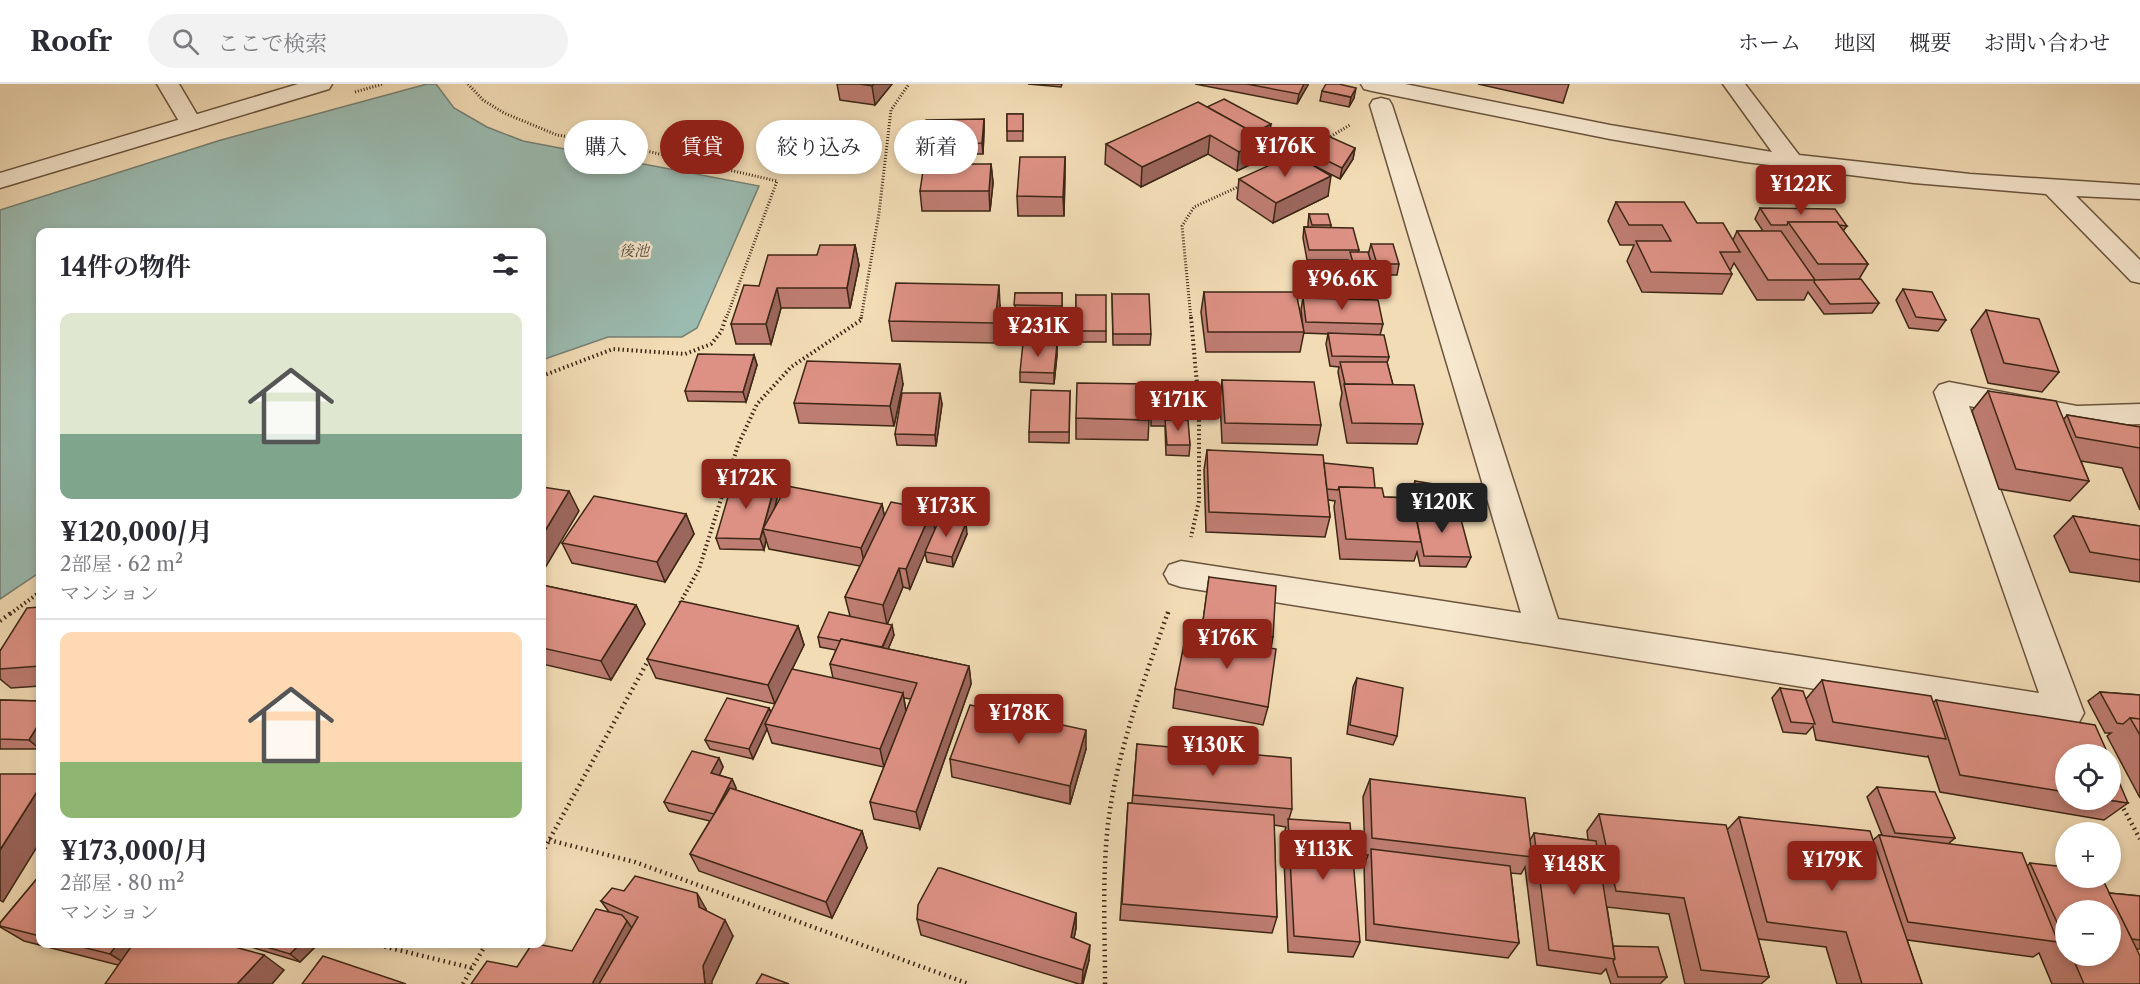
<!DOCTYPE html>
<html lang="ja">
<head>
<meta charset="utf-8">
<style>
	body { margin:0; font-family:"Libre Caslon Text","Noto Serif JP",serif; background:#f2f2f3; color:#2b2b33; height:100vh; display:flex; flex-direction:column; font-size:22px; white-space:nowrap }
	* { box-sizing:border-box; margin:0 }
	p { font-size:20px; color:#7c7c81 }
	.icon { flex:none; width:33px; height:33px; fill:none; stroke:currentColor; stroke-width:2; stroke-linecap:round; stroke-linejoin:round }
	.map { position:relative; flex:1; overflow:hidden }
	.sheet { position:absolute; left:36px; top:144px; width:510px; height:720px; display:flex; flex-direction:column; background:#fff; border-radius:12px; box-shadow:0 3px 9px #0003 }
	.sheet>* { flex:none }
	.guide { position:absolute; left:564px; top:36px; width:570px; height:54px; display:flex; gap:12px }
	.buttons { position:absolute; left:2055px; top:660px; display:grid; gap:12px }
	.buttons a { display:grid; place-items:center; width:66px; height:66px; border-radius:50%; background:#fff; box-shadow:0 3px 9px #0003; font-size:30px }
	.price { position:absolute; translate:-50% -51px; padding:0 14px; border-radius:6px; background:#8f2418; color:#fff; font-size:20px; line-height:39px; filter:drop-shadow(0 2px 3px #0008) }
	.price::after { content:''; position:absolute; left:50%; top:36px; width:18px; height:14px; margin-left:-9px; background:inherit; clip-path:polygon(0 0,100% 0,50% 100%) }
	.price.current { background:#222; color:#fff }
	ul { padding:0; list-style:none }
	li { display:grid; align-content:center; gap:12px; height:318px; padding:0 24px }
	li+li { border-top:2px solid #e1e1e2 }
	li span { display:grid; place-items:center; height:186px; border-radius:12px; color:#555 }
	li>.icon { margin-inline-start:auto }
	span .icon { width:108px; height:108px; fill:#fffc; stroke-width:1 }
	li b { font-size:26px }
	h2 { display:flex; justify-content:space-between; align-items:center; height:72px; padding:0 24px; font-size:26px }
	.chip { padding:0 21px; border-radius:27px; background:#fff; box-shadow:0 3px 9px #0003; font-size:21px; line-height:54px }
	.chip.current { background:#8f2418; color:#fff }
	header { display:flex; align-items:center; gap:36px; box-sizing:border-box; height:84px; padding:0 30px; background:#fff; border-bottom:2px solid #e1e1e2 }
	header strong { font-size:28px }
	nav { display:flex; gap:33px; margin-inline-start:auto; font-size:21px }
	.search { width:420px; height:54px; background:#f2f2f3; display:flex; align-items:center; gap:15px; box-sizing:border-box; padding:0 21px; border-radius:33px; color:#7c7c81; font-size:22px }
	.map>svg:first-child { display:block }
</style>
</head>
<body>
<header>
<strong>Roofr</strong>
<div class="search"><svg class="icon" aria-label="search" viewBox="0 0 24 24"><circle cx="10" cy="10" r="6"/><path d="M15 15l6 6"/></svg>ここで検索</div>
<nav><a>ホーム</a><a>地図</a><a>概要</a><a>お問い合わせ</a></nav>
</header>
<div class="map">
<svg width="2140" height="900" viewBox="0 0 2140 900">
	<rect width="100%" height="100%" fill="#f2dcb6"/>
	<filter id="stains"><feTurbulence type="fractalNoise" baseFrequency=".00333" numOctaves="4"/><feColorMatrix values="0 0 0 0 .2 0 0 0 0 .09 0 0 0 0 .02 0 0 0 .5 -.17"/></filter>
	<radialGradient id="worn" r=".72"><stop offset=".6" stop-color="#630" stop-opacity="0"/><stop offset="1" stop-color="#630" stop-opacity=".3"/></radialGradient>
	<polygon fill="#9bbbb1" stroke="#758073" stroke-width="1.5" points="427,0 436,0 454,24 487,43 523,57 759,102 697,244 682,253 608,253 542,276 542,148 40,148 40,488 0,515 0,126 221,56"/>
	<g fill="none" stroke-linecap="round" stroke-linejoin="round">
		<defs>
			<g id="minor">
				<polygon points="157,0 179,0 202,39 199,44 191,46 183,44"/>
				<polygon points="1361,0 1405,0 1610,41 1772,68 1723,0 1745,0 1799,71 1970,90 2140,101 2140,115 2076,112 2140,176 2140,199 2131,197 2046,110 1914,99 1745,78 1610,55 1372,7 1364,5"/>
				<polygon points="1381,14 1389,16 1392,21 1558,535 2039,609 1934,308 1939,301 1949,298 2077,322 2140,320 2140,340 2077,342 1969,322 2084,629 2078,640 2065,645 1181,503 1169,499 1164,490 1169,481 1181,477 1521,529 1370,21 1373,16"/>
			</g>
			<polygon id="tertiary" points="298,0 332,0 329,5 0,104 0,89"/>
		</defs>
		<use href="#minor" stroke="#6a543d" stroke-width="3"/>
		<use href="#tertiary" stroke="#6a543d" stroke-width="3"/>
		<g stroke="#3d2715" stroke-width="3" stroke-dasharray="1 2" stroke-linecap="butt">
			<polyline points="468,0 483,16 504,29 557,51 616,60 777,97 726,235"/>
			<polyline points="355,8 383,0"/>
			<polyline points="1328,54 1350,41"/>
			<polyline points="1294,73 1309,65"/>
			<polyline points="861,235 879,129 891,26 909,0"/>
			<polyline points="1191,235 1182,142 1194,123 1242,101"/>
		</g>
		<g stroke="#3d2715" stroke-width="4" stroke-dasharray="1.5 3" stroke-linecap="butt">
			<polyline points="1191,233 1199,323 1199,417 1191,453"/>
			<polyline points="542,292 613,265 685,270 711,260 721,248 726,233"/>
			<polyline points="680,519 699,485 738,361 757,320 791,283 861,236 861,233"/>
			<polyline points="10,530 40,508"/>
			<polyline points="1168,530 1169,526"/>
		</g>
		<g stroke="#3d2715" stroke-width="4.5" stroke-dasharray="1.5 4" stroke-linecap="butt">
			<polyline points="0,537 12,528"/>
			<polyline points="2121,720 2140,755"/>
			<polyline points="549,756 635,778 969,900"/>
			<polyline points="542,769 649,575"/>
			<polyline points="374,860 472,884 486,860"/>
			<polyline points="463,900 472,884"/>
			<path d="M1105,900C1105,847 1102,793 1108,740C1117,666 1144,597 1168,528"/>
		</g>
		<use href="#minor" fill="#f7e8d0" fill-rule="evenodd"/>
		<use href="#tertiary" fill="#f7e8d0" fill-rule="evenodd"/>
	</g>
	<g fill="#be7d72" stroke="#3d2715" stroke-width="1.5" fill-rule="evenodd">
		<polygon points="837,0 892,0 875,21 840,16"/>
		<polygon points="1028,0 1062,0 1061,3"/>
		<polygon points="1195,0 1308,0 1297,20"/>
		<polygon points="1478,0 1569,0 1563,19"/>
		<polygon points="1322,7 1354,14 1349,23 1320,17"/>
		<polygon points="1207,23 1270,48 1283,55 1282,65 1271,71 1263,68 1262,75 1237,87 1208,70 1141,103 1105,80 1106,60"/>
		<rect x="1007" y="30" width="16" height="27"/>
		<polygon points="984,35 984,46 983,70 924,70 923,60"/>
		<polygon points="1355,64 1353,75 1340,95 1309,79 1328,112 1273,139 1237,115 1239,95 1303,76 1305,66"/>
		<polygon points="1065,73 1064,132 1018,132 1017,112"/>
		<polygon points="991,80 993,99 990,127 922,127 920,107"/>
		<polygon points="1616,118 1697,139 1733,156 1737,147 1763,147 1755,135 1760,124 1847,142 1843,147 1868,180 1859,195 1879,219 1872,229 1824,230 1808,208 1804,216 1757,216 1734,179 1730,187 1732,190 1722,210 1642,208 1627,177 1634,161 1620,161 1608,137"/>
		<polygon points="1309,130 1331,141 1331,144 1359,166 1358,168 1372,182 1369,193 1351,193 1348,179 1348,176 1307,176 1303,154 1304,143 1308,143 1308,140"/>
		<polygon points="1371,160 1399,180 1397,191 1375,191 1368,171"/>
		<polygon points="855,161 859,181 850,224 781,224 771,260 736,260 731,240 759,202 817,171"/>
		<polygon points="1903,205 1946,236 1938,247 1909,244 1896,216"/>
		<polygon points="1204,208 1303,244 1301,225 1303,214 1383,240 1380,251 1389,273 1387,279 1393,301 1423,340 1417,360 1347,359 1340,320 1342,309 1338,288 1339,283 1330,282 1326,260 1328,250 1304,249 1304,248 1300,268 1206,268 1201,228"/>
		<polygon points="1015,209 1062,209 1062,258 1004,257 1004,246 1015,225"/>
		<polygon points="1112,210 1151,250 1150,261 1113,261"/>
		<polygon points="1076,211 1106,247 1106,258 1076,258"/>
		<polygon points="1000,221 996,259 892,257 889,237"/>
		<polygon points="1986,226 2059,288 2042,308 1988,299 1971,246"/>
		<polygon points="1057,260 1057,271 1054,300 1020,298 1020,288"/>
		<polygon points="754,271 757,281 746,318 688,317 685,307"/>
		<polygon points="1222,296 1321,341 1317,361 1222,359 1220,316"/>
		<polygon points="903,300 894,342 799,339 794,319"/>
		<polygon points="1151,302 1188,332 1187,336 1190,361 1189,372 1166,371 1165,342 1151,342"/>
		<polygon points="1070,307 1069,359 1029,358 1029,348"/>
		<polygon points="1988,307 2064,335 2067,331 2140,343 2140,426 2122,384 2081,377 2089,397 2070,417 1999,405 1972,327"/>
		<polygon points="942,320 936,362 897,361 895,350"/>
		<polygon points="1076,334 1149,336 1148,356 1076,355"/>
		<polygon points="1207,366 1324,381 1375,404 1384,413 1411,414 1412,407 1415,397 1450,422 1448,428 1471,473 1466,483 1420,482 1417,468 1414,477 1340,475 1334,423 1335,417 1328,416 1330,433 1325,453 1206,448 1204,386"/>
		<path d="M776,397L779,407L774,425L882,420L884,431L932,426L935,446L967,450L953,483L927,478L925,468L910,505L903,503L887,540L894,551L888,565L969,582L971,600L920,745L874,735L870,718L884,683L772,659L767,645L753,675L710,665L705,656L769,624L771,628L833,594L830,580L836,566L820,563L818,553L850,532L845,513L860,482L769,465L766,456L764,466L720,465L716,454ZM904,614L911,615L906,627Z"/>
		<polygon points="686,430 694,450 665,498 572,479 562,459"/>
		<polygon points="2073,432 2140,442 2140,498 2070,488 2054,452"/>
		<polygon points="1209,493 1273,553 1271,565 1268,623 1263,641 1173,624 1175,605 1201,552"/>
		<polygon points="542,501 636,521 645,540 611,596 542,580"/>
		<polygon points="40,523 40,602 11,604 0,595 0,567"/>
		<polygon points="798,542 804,561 775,620 656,594 647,575"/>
		<polygon points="1357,594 1397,652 1393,661 1347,650 1353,603"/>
		<polygon points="1822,596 1934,618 1936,616 2066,670 2066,716 2110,716 2128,719 2104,736 1940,708 1928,672 1927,673 1816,656 1813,642 1806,650 1783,648 1772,614 1780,604 1806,615"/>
		<polygon points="2100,608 2140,611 2140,714 2107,652 2111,649 2105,649 2088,617"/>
		<polygon points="0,616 40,617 40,665 0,665"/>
		<polygon points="1137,660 1292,725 1289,735 1360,858 1353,873 1288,868 1283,752 1286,743 1274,741 1277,833 1272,849 1120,836 1128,719 1132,719"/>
		<polygon points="1086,665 1070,720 952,693 950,675"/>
		<polygon points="719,674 723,683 719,691 732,695 736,704 735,706 862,747 867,764 832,834 699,787 690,770 710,737 669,727 664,718"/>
		<path d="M1370,695L1530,756L1534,749L1588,756L1587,747L1599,730L1727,746L1739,733L1873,756L1879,751H1882L1867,713L1877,703L1955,754L1948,760L2027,782L2030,779L2109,809L2140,812V865H2137L2140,900H2052L2039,869L2033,873L1907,856L1922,900H1837L1826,863L1758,855L1769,893L1761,900H1685L1669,830L1607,823L1613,862L1667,893L1660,900H1611L1606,885L1601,890L1537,881L1525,783L1521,790L1511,789L1519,859L1508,874L1366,856L1364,781L1368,771H1365L1363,713ZM2066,826L2110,872H2066Z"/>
		<polygon points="40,791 40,860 224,860 284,886 118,881 24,857 0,843 0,839"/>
		<polygon points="601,817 706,825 706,827 733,852 712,897 517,883 572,867 609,828"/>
		<polygon points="1076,829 1076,844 1074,854 1089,876 1083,900 1079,900 921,851 917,835"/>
		<polygon points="241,860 318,860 300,878"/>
	</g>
	<g fill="#9b665c" stroke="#3d2715" stroke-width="1.5">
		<polygon points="874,0 892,0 875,21 872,2"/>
		<polygon points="1304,0 1308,0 1308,1 1297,20 1299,10"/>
		<polygon points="1356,4 1354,14 1349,23 1351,13"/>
		<polygon points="984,35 984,46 983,70 982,59"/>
		<polygon points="1271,40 1270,51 1250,51"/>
		<polygon points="1210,51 1208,70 1141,103 1142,83"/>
		<polygon points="1265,55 1262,75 1237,87 1239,68"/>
		<polygon points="1283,55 1282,65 1271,71 1272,61"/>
		<polygon points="1355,64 1353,75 1340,95 1342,84"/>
		<polygon points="1065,73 1065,93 1064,132 1063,113"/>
		<polygon points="991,80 993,99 990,127 989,107"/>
		<polygon points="1331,92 1328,112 1273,139 1276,119"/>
		<polygon points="855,161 859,181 850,224 847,204"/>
		<polygon points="999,201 1000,221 996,259 995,239"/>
		<polygon points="777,204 781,224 771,260 766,240"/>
		<polygon points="1057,260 1057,271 1054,300 1054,289"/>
		<polygon points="754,271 757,281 746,318 743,308"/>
		<polygon points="900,280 903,300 894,342 890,322"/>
		<polygon points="940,309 942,320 936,362 935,351"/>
		<polygon points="776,397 779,407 769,446 763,445"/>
		<polygon points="569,407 579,427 542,489 542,452"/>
		<polygon points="882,420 886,440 865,483 861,464"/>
		<polygon points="932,426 935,446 910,505 906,485"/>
		<polygon points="686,430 694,450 665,498 657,478"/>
		<polygon points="966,439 967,450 953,483 952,473"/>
		<polygon points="763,446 766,456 764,466 760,455"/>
		<polygon points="899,484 903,503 887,541 883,521"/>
		<polygon points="636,521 645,540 611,596 601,577"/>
		<polygon points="892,541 894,551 884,575 882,565"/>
		<polygon points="798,542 804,561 775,620 768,601"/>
		<polygon points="969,582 971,600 920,745 916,728"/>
		<polygon points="903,609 906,628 884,683 880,665"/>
		<polygon points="769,624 773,633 765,640 767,645 753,675 749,665"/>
		<polygon points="40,638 40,665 29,656"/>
		<polygon points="1086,646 1086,665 1070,720 1070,702"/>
		<polygon points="719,674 723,683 716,699 711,689"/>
		<polygon points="732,695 736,704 719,739 715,730"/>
		<polygon points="40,703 40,758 3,818 0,816 0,766"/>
		<polygon points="862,747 867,764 832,834 826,818"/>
		<polygon points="697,809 706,825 708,839 699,823"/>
		<polygon points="1076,829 1076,844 1071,869 1071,853"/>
		<polygon points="725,836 733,852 712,897 712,900 705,900 703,882"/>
		<polygon points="627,837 638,853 612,900 592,900"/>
		<polygon points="117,860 153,860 134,885 110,870"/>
		<polygon points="300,860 318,860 300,878 290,870"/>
		<polygon points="1090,861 1089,876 1082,900 1083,886"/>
		<polygon points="264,871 284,886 272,900 237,900"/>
	</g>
	<g fill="#dd9184" stroke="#3d2715" stroke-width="1.5">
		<polygon points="859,0 874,0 872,2"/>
		<polygon points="1247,0 1304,0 1299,10"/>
		<polygon points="1326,0 1339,0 1356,4 1351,13 1322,7"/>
		<polygon points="1224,15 1271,40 1254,49 1207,23"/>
		<polygon points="1198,18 1265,55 1239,68 1210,51 1142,83 1106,60"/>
		<rect x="1007" y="30" width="16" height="17"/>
		<polygon points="984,35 982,59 923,60 926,36"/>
		<polygon points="1266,46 1283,55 1272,61 1264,57 1265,55 1257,51"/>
		<polygon points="1328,52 1355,64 1342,84 1305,66"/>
		<polygon points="1294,70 1331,92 1276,119 1239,95"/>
		<polygon points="1020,73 1065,73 1063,113 1017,112"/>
		<polygon points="924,80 991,80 989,107 920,107"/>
		<polygon points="1616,118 1684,118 1697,139 1723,139 1740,168 1720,168 1732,190 1651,188 1636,157 1671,157 1662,141 1629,141"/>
		<polygon points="1760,124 1835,125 1847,142 1839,141 1837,138 1788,138 1787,141 1771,141"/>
		<polygon points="1309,130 1328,130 1331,141 1312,141"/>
		<polygon points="1788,138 1837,138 1868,180 1818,180"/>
		<polygon points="1304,143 1353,144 1359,166 1309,166"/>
		<polygon points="1737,147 1781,147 1815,196 1768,196"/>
		<polygon points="1371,160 1393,160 1399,180 1377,180"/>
		<polygon points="820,161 855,161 847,204 777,204 766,240 731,240 744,201 759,202 768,171 817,171"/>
		<polygon points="1350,168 1368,168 1372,182 1354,182"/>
		<polygon points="1861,195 1879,219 1830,220 1814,198 1815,196"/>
		<polygon points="896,199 999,201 995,239 889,237"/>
		<polygon points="1903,205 1932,208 1946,236 1916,233"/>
		<polygon points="1204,208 1296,208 1304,248 1208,248"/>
		<polygon points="1015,209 1062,209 1062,222 1014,221"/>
		<polygon points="1112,210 1149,210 1151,250 1113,250"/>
		<rect x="1076" y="211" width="30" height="36"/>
		<polygon points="1303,214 1378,216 1383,240 1306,238"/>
		<polygon points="1006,224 1062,225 1062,247 1004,246"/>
		<polygon points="1986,226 2039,235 2059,288 2004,279"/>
		<polygon points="1328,249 1384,251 1389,273 1332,272"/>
		<polygon points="1023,259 1057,260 1054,289 1020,288"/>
		<polygon points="698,270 754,271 743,308 685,307"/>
		<polygon points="807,277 900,280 890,322 794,319"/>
		<polygon points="1340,278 1387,278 1393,301 1345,300"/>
		<polygon points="1222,296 1314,298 1321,341 1225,339"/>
		<polygon points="1077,299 1149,300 1149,336 1076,334"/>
		<polygon points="1344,300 1414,301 1423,340 1352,339"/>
		<polygon points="1151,302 1186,303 1188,332 1152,331"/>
		<polygon points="1031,306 1070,307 1069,348 1029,348"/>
		<polygon points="1988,307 2056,317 2089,397 2016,385"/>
		<polygon points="902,309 940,309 935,351 895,350"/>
		<polygon points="2067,331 2140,343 2140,364 2076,353"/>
		<polygon points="1165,336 1188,336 1190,361 1167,361"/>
		<polygon points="1207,366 1323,371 1330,433 1209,428"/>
		<polygon points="1324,379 1373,384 1375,404 1339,403 1338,406 1327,405"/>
		<polygon points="733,396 776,397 760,455 716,454"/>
		<polygon points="1415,397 1452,403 1450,422 1413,415"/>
		<polygon points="787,402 882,420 861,464 763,445"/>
		<polygon points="542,403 569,407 542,452"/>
		<polygon points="1339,403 1382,404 1384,413 1412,414 1421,458 1346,455"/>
		<polygon points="594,412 686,430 657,478 562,459"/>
		<polygon points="891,418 932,426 906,485 899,484 883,521 845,513"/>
		<polygon points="1415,427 1459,428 1471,473 1424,472"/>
		<polygon points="2073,432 2140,442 2140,476 2090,468"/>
		<polygon points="940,434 966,439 952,473 925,468"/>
		<polygon points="1209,493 1276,502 1273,553 1202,544"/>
		<polygon points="542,501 636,521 601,577 542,564"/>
		<polygon points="681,517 798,542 768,601 647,575"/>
		<polygon points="40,523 40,582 0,585 0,567 27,524"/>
		<polygon points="829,528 892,541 882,563 841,555 840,557 818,553"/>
		<polygon points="1186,550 1276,565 1268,623 1175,605"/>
		<polygon points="841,555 969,582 916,728 870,718 917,599 830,580"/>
		<polygon points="792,585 903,609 880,665 765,640"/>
		<polygon points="1357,594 1403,604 1397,652 1350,641"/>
		<polygon points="1822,596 1931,612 1946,655 1833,638"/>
		<polygon points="1780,604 1803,607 1815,640 1791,638"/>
		<polygon points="2100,608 2140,611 2140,635 2130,634 2123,640 2117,639"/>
		<polygon points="727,614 769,624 749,665 705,656"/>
		<polygon points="0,616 40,617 40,638 29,656 0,655"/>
		<polygon points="1936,616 2095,641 2108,670 2066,670 2066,708 1960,691"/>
		<polygon points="970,621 1086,646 1070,702 950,675"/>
		<polygon points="2130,634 2140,635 2140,651"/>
		<polygon points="1137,660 1291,674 1292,725 1133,711"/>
		<polygon points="692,667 719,674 711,689 732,695 714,730 664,718"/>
		<polygon points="2110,677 2128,719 2108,716 2110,716"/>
		<polygon points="0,690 40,690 40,703 0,766"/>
		<polygon points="1370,695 1525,714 1532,773 1372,754"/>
		<polygon points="1877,703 1935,708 1955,754 1895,749"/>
		<polygon points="730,704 862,747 826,818 690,770"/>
		<polygon points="1128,719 1274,731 1277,833 1122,820"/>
		<polygon points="1599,730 1726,741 1769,893 1701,886 1684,814 1616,807"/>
		<polygon points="1739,733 1870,747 1922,900 1862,900 1846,848 1767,838"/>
		<polygon points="1288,735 1350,739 1360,858 1294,852"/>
		<polygon points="1534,749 1596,757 1615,875 1549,866"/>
		<polygon points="1879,751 2022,769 2058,858 1908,838"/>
		<polygon points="1371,765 1510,782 1519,859 1374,840"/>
		<polygon points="2030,779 2066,783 2066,794 2102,794 2140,872 2140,900 2084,900 2072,872 2110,872 2110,826 2066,826 2066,858"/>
		<polygon points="938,784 941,784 1076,829 1071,853 1090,861 1083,886 917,835 918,821"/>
		<polygon points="40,791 40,852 0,842 0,839"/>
		<polygon points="635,792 697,809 699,823 725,836 703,882 705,900 599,900 638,833 601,817 612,804 624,807"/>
		<polygon points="2109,809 2140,812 2140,856 2132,855"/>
		<polygon points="596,825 622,831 627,837 592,900 471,900 487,877 517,883 532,860 537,860 572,867"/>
		<polygon points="70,860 117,860 110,870"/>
		<polygon points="133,860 224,860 264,871 237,900 105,900"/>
		<polygon points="256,860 300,860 290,870"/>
		<polygon points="1613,862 1658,863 1667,893 1618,893 1613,877 1615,875"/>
		<polygon points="323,872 406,900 302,900"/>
		<polygon points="762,890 789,900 756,900"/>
	</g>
	<g text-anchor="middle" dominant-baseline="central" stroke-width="5" stroke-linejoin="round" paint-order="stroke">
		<g font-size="15" font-style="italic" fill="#544c3c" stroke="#f7e8d0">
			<text x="634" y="166">後池</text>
		</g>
	</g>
	<rect width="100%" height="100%" filter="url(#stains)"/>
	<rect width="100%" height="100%" fill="url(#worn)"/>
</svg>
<div class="buttons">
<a><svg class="icon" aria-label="locate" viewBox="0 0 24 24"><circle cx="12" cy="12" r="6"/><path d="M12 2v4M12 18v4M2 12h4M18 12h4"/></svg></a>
<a>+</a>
<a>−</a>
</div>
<b class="price" style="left:1285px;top:94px">¥176K</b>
<b class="price" style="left:1801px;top:132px">¥122K</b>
<b class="price" style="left:1342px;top:227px">¥96.6K</b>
<b class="price" style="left:1038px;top:274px">¥231K</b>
<b class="price" style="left:1178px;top:348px">¥171K</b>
<b class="price" style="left:746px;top:426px">¥172K</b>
<b class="price current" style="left:1442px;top:450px">¥120K</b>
<b class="price" style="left:946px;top:454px">¥173K</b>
<b class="price" style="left:1227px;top:586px">¥176K</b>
<b class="price" style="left:1019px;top:661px">¥178K</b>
<b class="price" style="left:1213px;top:693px">¥130K</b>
<b class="price" style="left:1323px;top:797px">¥113K</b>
<b class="price" style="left:1832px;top:808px">¥179K</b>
<b class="price" style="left:1574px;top:812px">¥148K</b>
<div class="guide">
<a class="chip">購入</a>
<a class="chip current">賃貸</a>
<a class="chip">絞り込み</a>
<a class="chip">新着</a>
</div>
<section class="sheet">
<h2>14件の物件<svg class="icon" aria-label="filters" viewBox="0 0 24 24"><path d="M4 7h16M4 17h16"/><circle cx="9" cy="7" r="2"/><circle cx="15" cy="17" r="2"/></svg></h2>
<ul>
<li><span style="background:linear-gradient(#dfe7d0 65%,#7fa58c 0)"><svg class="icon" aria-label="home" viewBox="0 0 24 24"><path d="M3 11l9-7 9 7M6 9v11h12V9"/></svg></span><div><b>¥120,000/月</b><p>2部屋 · 62 m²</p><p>マンション</p></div></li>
<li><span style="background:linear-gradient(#ffd9b3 70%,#8fb573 0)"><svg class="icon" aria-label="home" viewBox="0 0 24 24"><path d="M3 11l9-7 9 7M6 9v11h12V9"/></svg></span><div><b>¥173,000/月</b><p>2部屋 · 80 m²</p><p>マンション</p></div></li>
</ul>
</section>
</div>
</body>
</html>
